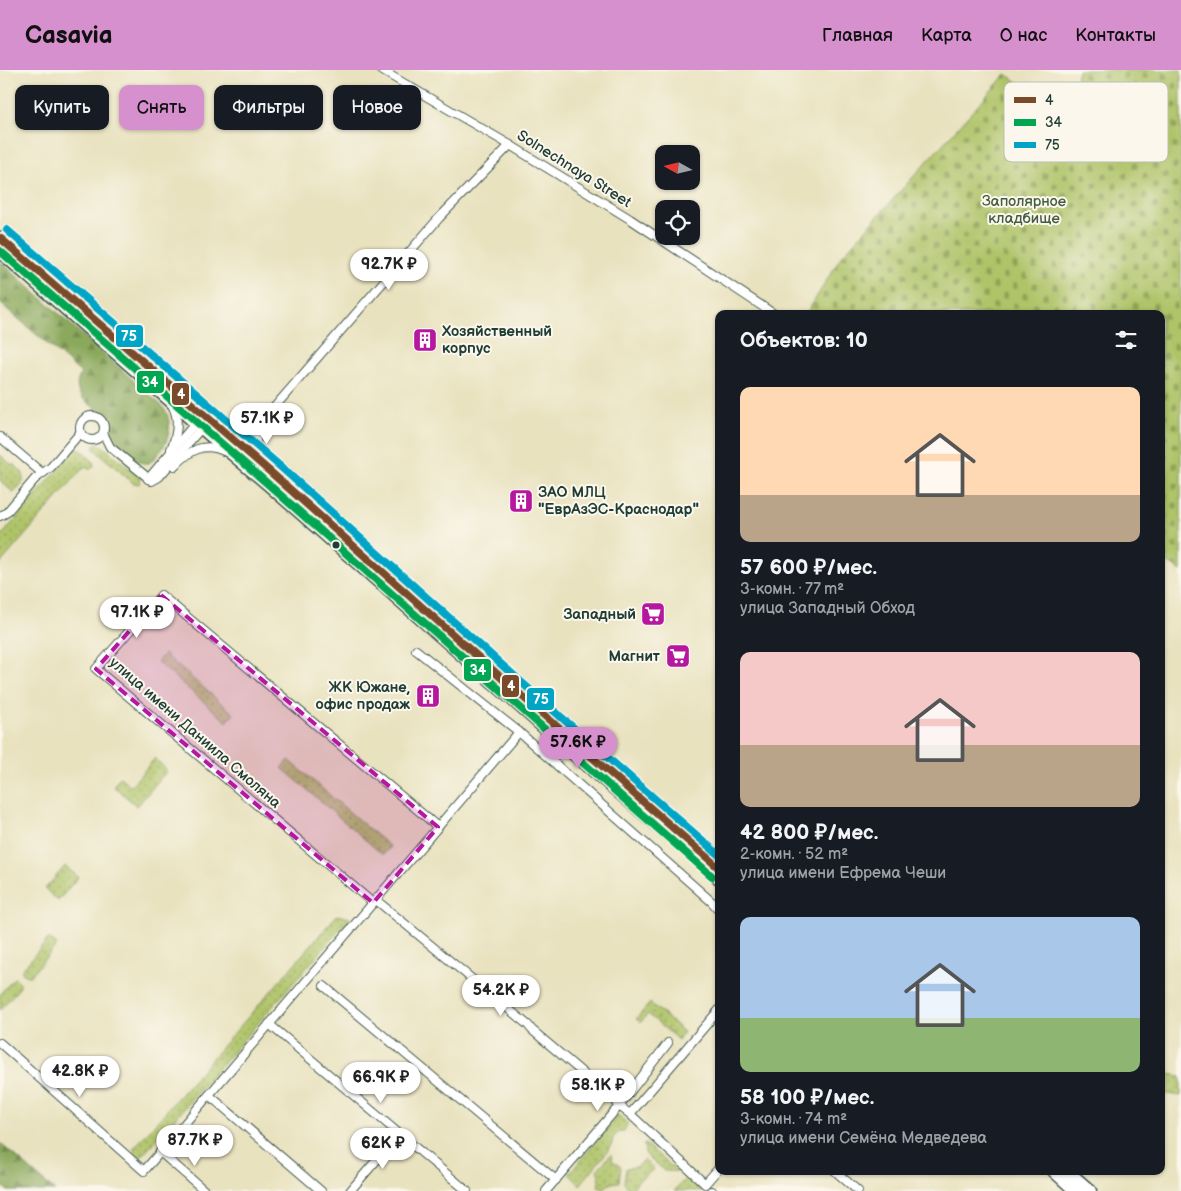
<!DOCTYPE html>
<html lang="ru">
<head>
<meta charset="utf-8">
<style>
	body { margin:0; font-family:"Balsamiq Sans",sans-serif; background:#20242c; color:#f1f3f6; height:100vh; display:flex; flex-direction:column; font-size:19px; white-space:nowrap }
	* { box-sizing:border-box; margin:0 }
	p { font-size:16px; color:#9ea1a6 }
	.icon { flex:none; width:28px; height:28px; fill:none; stroke:currentColor; stroke-width:2; stroke-linecap:round; stroke-linejoin:round }
	.map { position:relative; flex:1; overflow:hidden }
	.sheet { position:absolute; left:715px; top:240px; width:450px; height:865px; display:flex; flex-direction:column; background:#171b24; border-radius:10px; box-shadow:0 1px 4px #0004 }
	.sheet>* { flex:none }
	.hud { position:absolute; left:15px; top:15px; width:475px; height:45px; display:flex; gap:10px }
	.needle { width:32px; rotate:278deg }
	.fabs { position:absolute; left:655px; top:75px; display:grid; gap:10px }
	.fabs a { display:grid; place-items:center; width:45px; height:45px; border-radius:10px; background:#171b24; box-shadow:0 1px 4px #0004; font-size:25px }
	.price { position:absolute; translate:-50% -42px; padding:0 11px; border-radius:18px; background:#fff; color:#222; font-size:16px; line-height:32px; filter:drop-shadow(0 1px 2px #0008) }
	.price::after { content:''; position:absolute; left:50%; top:30px; width:15px; height:11px; margin-left:-8px; background:inherit; clip-path:polygon(0 0,100% 0,50% 100%) }
	.price.active { background:#d690ce; color:#111 }
	ul { padding:0; list-style:none }
	li { display:grid; align-content:center; gap:10px; height:265px; padding:0 25px }
	li span { display:grid; place-items:center; height:155px; border-radius:10px; color:#555 }
	li>.icon { margin-inline-start:auto }
	span .icon { width:90px; height:90px; fill:#fffc; stroke-width:1 }
	li b { font-size:21px }
	h2 { display:flex; justify-content:space-between; align-items:center; height:60px; padding:0 25px; font-size:21px }
	.tag { padding:0 18px; border-radius:10px; background:#171b24; box-shadow:0 1px 4px #0004; font-size:18px; line-height:45px }
	.tag.active { background:#d690ce; color:#111 }
	header { display:flex; align-items:center; gap:30px; box-sizing:border-box; height:70px; padding:0 25px; background:#d690ce; color:#111 }
	header strong { font-size:24px }
	nav { display:flex; gap:28px; margin-inline-start:auto; font-size:18px }
	.map>svg:first-child { display:block }
</style>
</head>
<body>
<header>
<strong>Casavia</strong>
<nav><a>Главная</a><a>Карта</a><a>О нас</a><a>Контакты</a></nav>
</header>
<div class="map">
<svg width="1181" height="1121" viewBox="0 0 1181 1121">
	<defs>
		<pattern id="grass-dots" width="8" height="8" patternUnits="userSpaceOnUse" patternTransform="scale(1.25)"><rect width="8" height="8" fill="#afc367"/><path d="M2 2h.1M6 6h.1" fill="none" stroke="#8ea056" stroke-width="1.8" stroke-linecap="round"/></pattern>
		<pattern id="forest-firs" width="22" height="20" patternUnits="userSpaceOnUse" patternTransform="scale(1.25)"><rect width="22" height="20" fill="#8ba95c"/><path d="M5 1l3.5 6h-7zM16 11l3.5 6h-7z" fill="#718b4d"/></pattern>
		<pattern id="cemetery-stones" width="16" height="16" patternUnits="userSpaceOnUse" patternTransform="scale(1.25)"><rect width="16" height="16" fill="#afc367"/><path d="M2 7V4a2 2 0 0 1 4 0v3zM10 15v-3a2 2 0 0 1 4 0v3z" fill="#8ea056"/></pattern>
	</defs>
	<rect width="100%" height="100%" fill="#fbf7ec"/>
	<filter id="ink" filterUnits="userSpaceOnUse"><feTurbulence type="fractalNoise" baseFrequency=".02" numOctaves="2"/><feDisplacementMap in="SourceGraphic" scale="10" xChannelSelector="R" yChannelSelector="G"/><feConvolveMatrix kernelMatrix="1 2 1 2 8 2 1 2 1" color-interpolation-filters="sRGB"/></filter>
	<filter id="wash" filterUnits="userSpaceOnUse"><feTurbulence type="fractalNoise" baseFrequency=".0096" numOctaves="4" result="noise"/><feDisplacementMap in="SourceGraphic" scale="20" xChannelSelector="R" yChannelSelector="G"/><feGaussianBlur stdDeviation="1.12" result="paint"/><feColorMatrix in="noise" values="0 0 0 0 0 0 0 0 0 0 0 0 0 0 0 0 0 1.4 0 .05"/><feComposite in="paint" operator="in"/></filter>
	<g filter="url(#wash)">
		<rect width="100%" height="100%" fill="#e9e2bf"/>
		<g fill="url(#grass-dots)" stroke="#67804e">
			<polygon points="97,372 139,406 141,408 139,414 133,413 94,379 94,375"/>
			<polygon points="76,379 81,380 93,391 94,396 90,400 85,396 0,494 0,463 2,465"/>
			<polygon points="0,385 13,396 14,394 23,403 23,412 14,423 0,411"/>
			<polygon points="164,584 234,644 227,652 157,592"/>
			<polygon points="155,688 167,701 137,736 113,716 120,707 131,716"/>
			<polygon points="289,690 390,777 383,785 282,698"/>
			<polygon points="65,796 78,807 58,831 45,819"/>
			<polygon points="337,845 350,848 142,1086 138,1088 133,1084 136,1081 133,1079"/>
			<polygon points="49,868 57,875 30,906 27,906 21,901"/>
			<polygon points="15,907 20,912 20,917 0,940 0,924"/>
			<polygon points="650,933 684,962 678,970 648,944 641,952 636,949"/>
			<polygon points="1161,1003 1181,1006 1181,1026 1161,1023"/>
			<polygon points="618,1045 628,1053 624,1061 618,1063 613,1068 611,1077 580,1115 569,1104"/>
			<polygon points="644,1074 647,1075 678,1102 665,1101 645,1084"/>
			<polygon points="611,1084 612,1090 621,1097 619,1112 611,1113 604,1118 598,1116 600,1107 597,1100"/>
			<polygon points="644,1089 654,1099 638,1111 631,1121 624,1113 626,1098 636,1097"/>
			<polygon points="689,1105 705,1118 702,1121 674,1121"/>
		</g>
		<g fill="url(#forest-firs)" stroke="#557348">
			<path d="M0,191L163,337C177,356 166,380 149,393C133,395 118,379 111,364C108,359 108,351 104,346C92,333 68,327 81,303L0,233Z"/>
			<polygon points="0,1073 55,1121 8,1121 0,1114"/>
		</g>
		<polygon fill="url(#cemetery-stones)" stroke="#67804e" points="1078,0 1181,0 1181,501 1161,488 1161,244 806,244 841,187 1006,4 1069,45"/>
	</g>
	<g filter="url(#ink)">
		<g fill="none" stroke-linecap="round" stroke-linejoin="round">
			<defs>
				<g id="minor">
					<polyline points="381,0 510,75 630,149 774,244"/>
					<circle cx="92" cy="358" r="12"/>
					<polyline points="257,358 256,376 260,390"/>
					<polyline points="224,360 244,361 257,358"/>
					<polyline points="103,363 110,377 152,411 159,407 204,355"/>
					<polyline points="0,367 42,403"/>
					<path d="M171,379C177,365 180,349 172,335"/>
					<polyline points="238,379 439,148 510,75"/>
					<path d="M175,396C190,380 204,371 226,382"/>
					<polyline points="148,409 198,350"/>
					<polyline points="0,446 6,443 35,409 51,397 80,363"/>
					<polyline points="416,580 519,662 712,832 719,840"/>
					<polyline points="376,830 528,955 532,960 616,1031 619,1036 630,1044"/>
					<polyline points="373,833 96,599 161,525 438,757"/>
					<polyline points="324,916 556,1110"/>
					<polyline points="719,940 630,1044 705,1114 719,1098"/>
					<polyline points="269,954 467,1121"/>
					<polyline points="0,973 144,1101 519,662"/>
					<polyline points="209,1025 321,1121"/>
					<polyline points="160,1082 205,1121"/>
					<polyline points="835,1101 858,1121"/>
					<polyline points="350,1121 399,1064"/>
					<polyline points="546,1121 619,1036 668,973"/>
					<polyline points="711,1121 712,1121"/>
				</g>
				<g id="trunk">
					<polyline points="0,168 275,406 514,619 719,798"/>
					<polyline points="0,181 196,353 269,415 580,689 719,808"/>
					<polyline points="1054,1101 1076,1121"/>
					<polyline points="1067,1101 1090,1121"/>
				</g>
			</defs>
			<use href="#minor" stroke="#3d5649" stroke-width="10"/>
			<use href="#trunk" stroke="#3d5649" stroke-width="15"/>
			<use href="#minor" stroke="#fff" stroke-width="8"/>
			<use href="#trunk" stroke="#fff" stroke-width="12"/>
			<defs>
				<polyline id="bus-1" points="0,168 275,406 514,619 719,798"/>
				<polyline id="bus-2" points="0,181 268,414 507,626 712,806"/>
				<polyline id="bus-3" points="7,160 282,398 521,612 719,785"/>
			</defs>
			<use href="#bus-1" stroke="#fbf7ec" stroke-width="11"/>
			<use href="#bus-2" stroke="#fbf7ec" stroke-width="11"/>
			<use href="#bus-3" stroke="#fbf7ec" stroke-width="11"/>
			<use href="#bus-1" stroke="#7a4b2a" stroke-width="8"/>
			<use href="#bus-2" stroke="#00a651" stroke-width="8"/>
			<use href="#bus-3" stroke="#02a4c6" stroke-width="8"/>
		</g>
	</g>
	<path fill="#b5179e" fill-opacity="0.2" stroke="#b5179e" stroke-width="4" stroke-dasharray="10 6" stroke-linejoin="round" d="M161,525L438,757L373,833L96,599Z"/>
	<defs>
		<symbol id="building-square" viewBox="-11 -11 22 22"><rect x="-9" y="-9" width="18" height="18" rx="4" fill="#b5179e" stroke="#fbf7ec"/><path d="M-4-6H4V6H1V3H-1V6H-4ZM-2.5-4.3h1.7v1.8h-1.7ZM.8-4.3h1.7v1.8H.8ZM-2.5-1h1.7V.8h-1.7ZM.8-1h1.7V.8H.8Z" fill="#fff"/></symbol>
		<symbol id="supermarket-square" viewBox="-11 -11 22 22"><rect x="-9" y="-9" width="18" height="18" rx="4" fill="#b5179e" stroke="#fbf7ec"/><path d="M-6-5.5h2.5l.6 2H6L4.5 2H-2.5L-4.4-4H-6ZM-1.5 3.2a1.3 1.3 0 1 0 .1 0ZM3 3.2a1.3 1.3 0 1 0 .1 0Z" fill="#fff"/></symbol>
	</defs>
	<g fill-rule="evenodd">
		<use href="#building-square" x="411" y="256" width="28" height="28"/>
		<use href="#building-square" x="507" y="417" width="28" height="28"/>
		<use href="#supermarket-square" x="639" y="530" width="28" height="28"/>
		<use href="#supermarket-square" x="664" y="572" width="28" height="28"/>
		<use href="#building-square" x="414" y="612" width="28" height="28"/>
	</g>
	<circle fill="#1f3d34" stroke="#fbf7ec" stroke-width="2" cx="336" cy="475" r="4.5"/>
	<g text-anchor="middle" dominant-baseline="central" stroke-width="4" stroke-linejoin="round" paint-order="stroke">
		<g font-size="15" fill="#1f3d34" stroke="#fbf7ec">
			<text transform="translate(574 99) rotate(32)">Solnechnaya Street</text>
			<text transform="translate(195 663) rotate(41)">улица имени Даниила Смоляна</text>
		</g>
		<g font-size="15" fill="#435e41" stroke="#fbf7ec">
			<text x="1024" y="131">Заполярное<tspan x="1024" dy="17">кладбище</tspan></text>
		</g>
		<g font-size="15" font-weight="bold" fill="#1f3d34" stroke="#fbf7ec" text-anchor="end">
			<text x="442" y="261" text-anchor="start">Хозяйственный<tspan x="442" dy="17">корпус</tspan></text>
			<text x="538" y="422" text-anchor="start">ЗАО МЛЦ<tspan x="538" dy="17">"ЕврАзЭС-Краснодар"</tspan></text>
			<text x="636" y="544">Западный</text>
			<text x="660" y="586">Магнит</text>
			<text x="410" y="617">ЖК Южане,<tspan x="410" dy="17">офис продаж</tspan></text>
		</g>
	</g>
	<rect x="1004" y="12" width="164" height="80" rx="8" fill="#fbf7ec" stroke="#b9bfb5" stroke-width="1"/>
	<rect x="1014" y="27" width="22" height="6" fill="#7a4b2a"/>
	<rect x="1014" y="49" width="22" height="7" fill="#00a651"/>
	<rect x="1014" y="72" width="22" height="6" fill="#02a4c6"/>
	<g font-size="14" fill="#1f3d34">
		<text x="1045" y="35">4</text>
		<text x="1045" y="57">34</text>
		<text x="1045" y="80">75</text>
	</g>
	<g stroke="#fbf7ec" stroke-width="2">
		<rect x="115" y="254" width="29" height="24" rx="5" fill="#02a4c6"/>
		<rect x="136" y="300" width="29" height="24" rx="5" fill="#00a651"/>
		<rect x="171" y="312" width="19" height="24" rx="5" fill="#7a4b2a"/>
		<rect x="463" y="588" width="29" height="24" rx="5" fill="#00a651"/>
		<rect x="501" y="604" width="19" height="24" rx="5" fill="#7a4b2a"/>
		<rect x="526" y="617" width="29" height="24" rx="5" fill="#02a4c6"/>
	</g>
	<g font-size="14" text-anchor="middle" font-weight="bold" fill="#fff">
		<text x="129" y="271">75</text>
		<text x="150" y="317">34</text>
		<text x="181" y="329">4</text>
		<text x="478" y="605">34</text>
		<text x="511" y="621">4</text>
		<text x="541" y="634">75</text>
	</g>
</svg>
<div class="fabs">
<a><svg class="needle" viewBox="-14 -14 28 28"><path d="M0-13l5 13h-10z" fill="#e53935"/><path d="M0 13l5-13h-10z" fill="#9ea1a6"/></svg></a>
<a><svg class="icon" aria-label="locate" viewBox="0 0 24 24"><circle cx="12" cy="12" r="6"/><path d="M12 2v4M12 18v4M2 12h4M18 12h4"/></svg></a>
</div>
<b class="price" style="left:389px;top:221px">92.7K ₽</b>
<b class="price" style="left:267px;top:375px">57.1K ₽</b>
<b class="price" style="left:137px;top:569px">97.1K ₽</b>
<b class="price active" style="left:578px;top:699px">57.6K ₽</b>
<b class="price" style="left:501px;top:947px">54.2K ₽</b>
<b class="price" style="left:80px;top:1028px">42.8K ₽</b>
<b class="price" style="left:381px;top:1034px">66.9K ₽</b>
<b class="price" style="left:598px;top:1042px">58.1K ₽</b>
<b class="price" style="left:195px;top:1097px">87.7K ₽</b>
<b class="price" style="left:383px;top:1100px">62K ₽</b>
<div class="hud">
<a class="tag">Купить</a>
<a class="tag active">Снять</a>
<a class="tag">Фильтры</a>
<a class="tag">Новое</a>
</div>
<section class="sheet">
<h2>Объектов: 10<svg class="icon" aria-label="filters" viewBox="0 0 24 24"><path d="M4 7h16M4 17h16"/><circle cx="9" cy="7" r="2"/><circle cx="15" cy="17" r="2"/></svg></h2>
<ul>
<li><span style="background:linear-gradient(#ffd9b3 70%,#b9a48a 0)"><svg class="icon" aria-label="home" viewBox="0 0 24 24"><path d="M3 11l9-7 9 7M6 9v11h12V9"/></svg></span><div><b>57 600 ₽/мес.</b><p>3-комн. · 77 m²</p><p>улица Западный Обход</p></div></li>
<li><span style="background:linear-gradient(#f6c9c9 60%,#b9a48a 0)"><svg class="icon" aria-label="home" viewBox="0 0 24 24"><path d="M3 11l9-7 9 7M6 9v11h12V9"/></svg></span><div><b>42 800 ₽/мес.</b><p>2-комн. · 52 m²</p><p>улица имени Ефрема Чеши</p></div></li>
<li><span style="background:linear-gradient(#a9c7e8 65%,#8fb573 0)"><svg class="icon" aria-label="home" viewBox="0 0 24 24"><path d="M3 11l9-7 9 7M6 9v11h12V9"/></svg></span><div><b>58 100 ₽/мес.</b><p>3-комн. · 74 m²</p><p>улица имени Семёна Медведева</p></div></li>
</ul>
</section>
</div>
</body>
</html>
